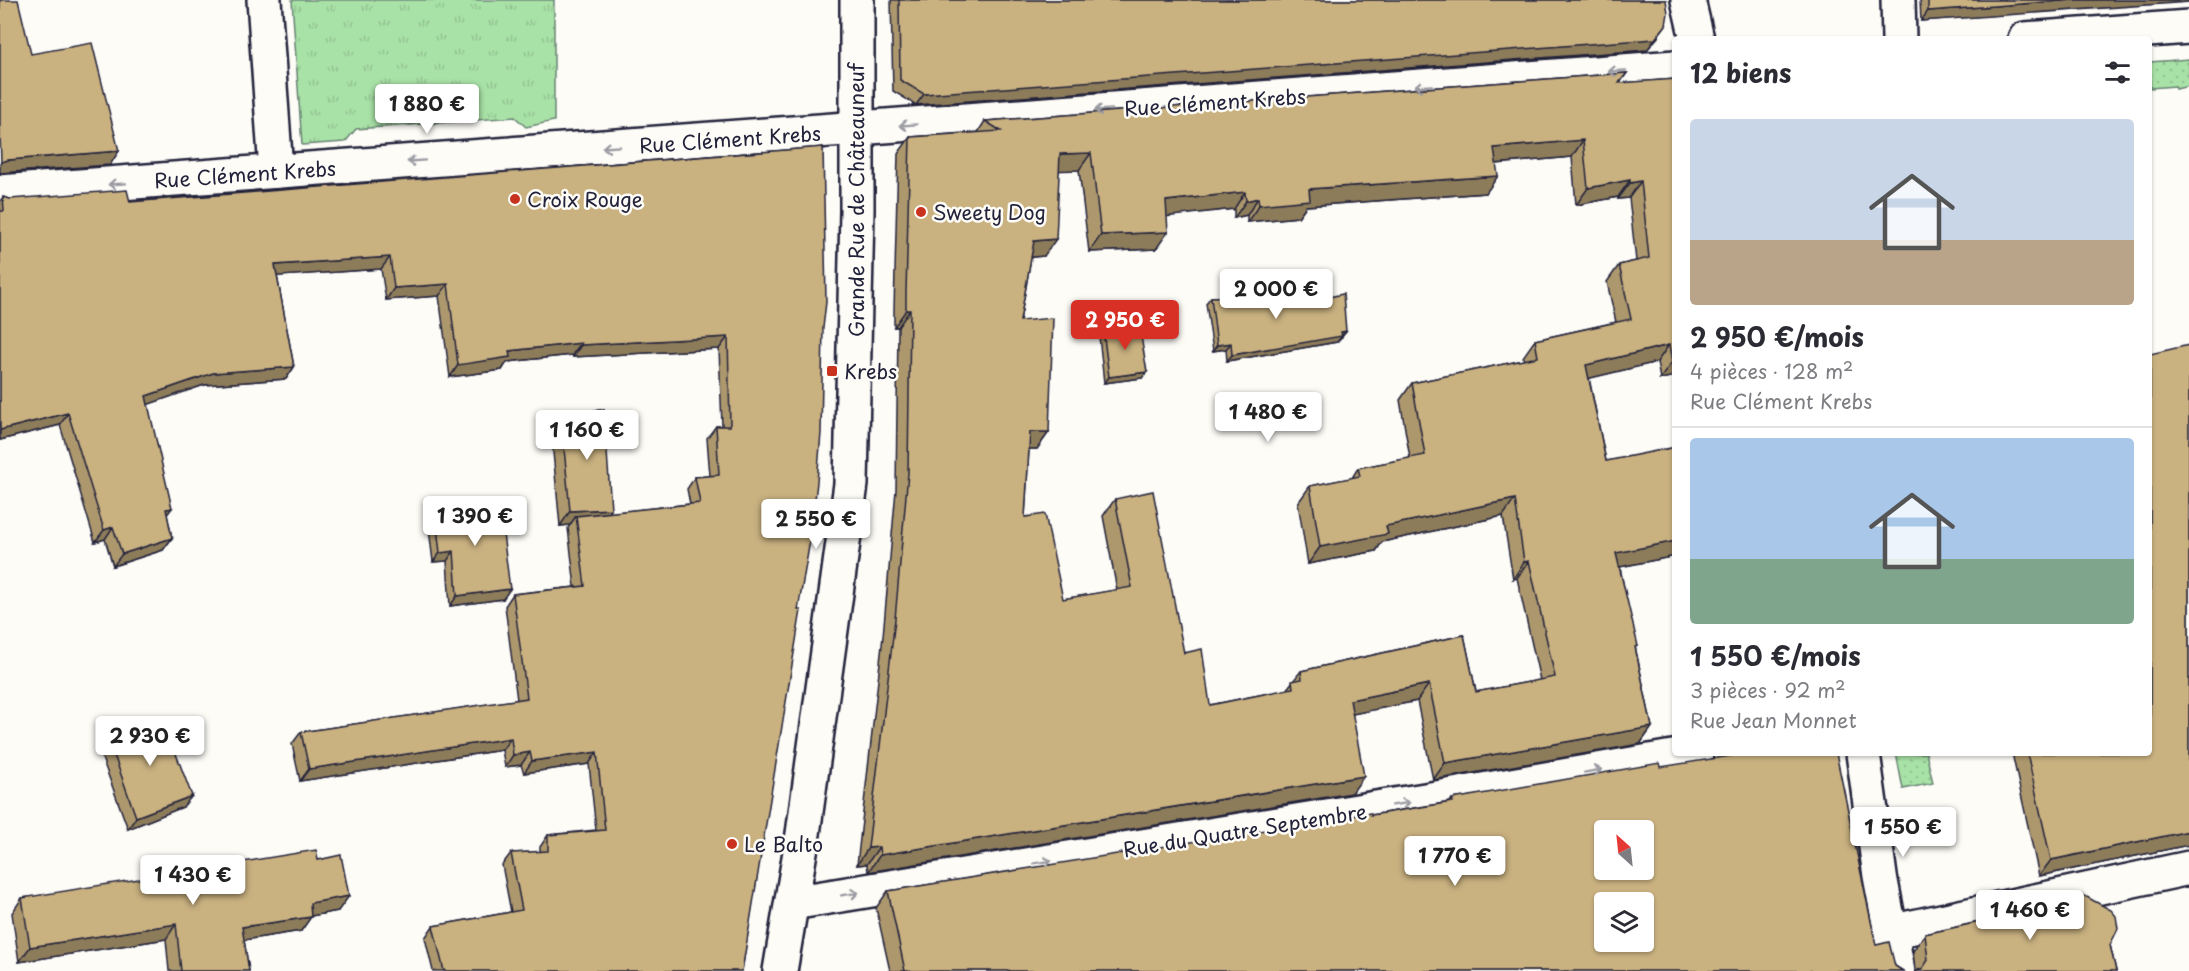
<!DOCTYPE html>
<html lang="fr">
<head>
<meta charset="utf-8">
<style>
	body { margin:0; font-family:"Playpen Sans",sans-serif; background:#f7f7f7; color:#2b2b33; height:100vh; display:flex; flex-direction:column; font-size:22px; white-space:nowrap }
	* { box-sizing:border-box; margin:0 }
	p { font-size:20px; color:#7c7c81 }
	.icon { flex:none; width:33px; height:33px; fill:none; stroke:currentColor; stroke-width:2; stroke-linecap:round; stroke-linejoin:round }
	.map { position:relative; flex:1; overflow:hidden }
	.drawer { position:absolute; left:1672px; top:36px; width:480px; height:720px; display:flex; flex-direction:column; background:#fff; border-radius:6px; box-shadow:0 2px 4px #0004 }
	.drawer>* { flex:none }
	.needle { width:39px; rotate:333deg }
	.tools { position:absolute; left:1594px; top:820px; display:grid; gap:12px }
	.tools a { display:grid; place-items:center; width:60px; height:60px; border-radius:6px; background:#fff; box-shadow:0 2px 4px #0004; font-size:30px }
	.price { position:absolute; translate:-50% -51px; padding:0 14px; border-radius:6px; background:#fff; color:#222; font-size:20px; line-height:39px; filter:drop-shadow(0 2px 3px #0008) }
	.price::after { content:''; position:absolute; left:50%; top:36px; width:18px; height:14px; margin-left:-9px; background:inherit; clip-path:polygon(0 0,100% 0,50% 100%) }
	.price.current { background:#d93025; color:#fff }
	ul { padding:0; list-style:none }
	li { display:grid; align-content:center; gap:12px; height:318px; padding:0 18px }
	li+li { border-top:2px solid #e1e1e2 }
	li span { display:grid; place-items:center; height:186px; border-radius:6px; color:#555 }
	li>.icon { margin-inline-start:auto }
	span .icon { width:108px; height:108px; fill:#fffc; stroke-width:1 }
	li b { font-size:26px }
	h2 { display:flex; justify-content:space-between; align-items:center; height:72px; padding:0 18px; font-size:26px }
	.map>svg:first-child { display:block }
</style>
</head>
<body>
<div class="map">
<svg width="2189" height="971" viewBox="0 0 2189 971">
	<defs>
		<pattern id="grass-dots" width="8" height="8" patternUnits="userSpaceOnUse" patternTransform="scale(1.5)"><rect width="8" height="8" fill="#a9e2a7"/><path d="M2 2h.1M6 6h.1" fill="none" stroke="#91c291" stroke-width="1.8" stroke-linecap="round"/></pattern>
		<pattern id="park-tufts" width="24" height="20" patternUnits="userSpaceOnUse" patternTransform="scale(1.5)"><rect width="24" height="20" fill="#a9e2a7"/><path d="M3 7l-1-3M5 7V3M7 7l1-3M15 17l-1-3M17 17v-4M19 17l1-3" fill="none" stroke="#91c291"/></pattern>
	</defs>
	<rect width="100%" height="100%" fill="#fdfcf7"/>
	<filter id="ink" filterUnits="userSpaceOnUse"><feTurbulence type="fractalNoise" baseFrequency=".0167" numOctaves="2"/><feDisplacementMap in="SourceGraphic" scale="12" xChannelSelector="R" yChannelSelector="G"/><feConvolveMatrix kernelMatrix="1 2 1 2 8 2 1 2 1" color-interpolation-filters="sRGB"/></filter>
	<g filter="url(#ink)">
		<g fill="url(#grass-dots)" stroke="#668271" stroke-width="1.5">
			<polygon points="2189,59 2189,86 2176,89 2175,86 2150,88 2150,62"/>
			<polygon points="1896,753 1926,753 1933,783 1903,789"/>
		</g>
		<polygon fill="url(#park-tufts)" stroke="#668271" stroke-width="1.5" points="292,0 554,0 554,121 526,127 515,117 356,129 345,142 302,145"/>
		<g fill="none" stroke-linecap="round" stroke-linejoin="round">
			<defs>
				<g id="minor">
					<polyline points="264,0 276,171"/>
					<polyline points="1688,0 1697,39"/>
					<polyline points="1898,0 1899,39"/>
					<polyline points="2025,39 2189,27"/>
					<polyline points="0,192 1676,67"/>
					<polyline points="1863,753 1880,876 1898,971"/>
					<polyline points="792,903 1425,800 1696,753"/>
					<polyline points="1890,932 2189,868"/>
				</g>
				<polyline id="secondary" points="780,971 803,834 851,484 857,211 857,0"/>
			</defs>
			<use href="#minor" stroke="#22223b" stroke-width="38"/>
			<use href="#secondary" stroke="#22223b" stroke-width="38"/>
			<use href="#minor" stroke="#fdfcf7" stroke-width="33"/>
			<use href="#secondary" stroke="#fdfcf7" stroke-width="33"/>
		</g>
		<g fill="#ad986e" stroke="#22223b" stroke-width="1.5" fill-rule="evenodd">
			<polygon points="891,0 1666,0 1659,36 1647,50 916,105 893,91"/>
			<polygon points="1920,0 2189,0 1921,21"/>
			<path d="M1627,73L1620,83L1676,79V376L1660,379L1657,362L1589,378L1606,461L1676,556L1620,567L1636,651L1652,727L1640,744L1433,780L1417,701L1352,714V793L868,872L867,864L857,865L883,636L896,490L898,327H894V310L898,154L910,137L978,132L985,121ZM1572,157L1576,205L1618,197V199L1629,198L1636,261L1619,265L1607,282L1616,322L1535,340L1523,357L1524,360L1412,383L1400,400L1410,458L1358,468L1352,478L1310,486L1298,503L1308,564L1376,551L1382,542L1503,516L1513,579L1517,578L1540,680L1476,692L1464,635L1301,671L1286,690L1210,705L1184,653L1115,499L1103,516L1117,590L1063,599L1025,517L1029,449H1037L1049,432L1020,321L1031,257L1044,256L1059,170H1079L1089,252L1156,249L1167,216L1234,209V218L1247,215V222L1298,217L1306,206L1486,193L1496,164Z"/>
			<polygon points="823,147 798,610 742,971 433,971 425,938 433,926 511,912 502,865 511,853 540,852 540,847 548,835 596,830 589,764 524,773 521,765 505,767 502,750 300,781 292,744 301,732 517,700 505,606 513,594 575,587 568,528 570,525 560,526 551,431 561,416 611,509 609,513 690,504 687,489 695,477 710,476 707,438 716,426 722,426 719,349 573,357 572,355 507,362 502,370 450,377 439,296 386,300 381,269 277,276 294,367 286,379 204,385 148,404 167,515 172,538 163,550 113,566 105,539 95,542 60,425 0,440 0,201 3,197 10,199 130,202"/>
			<polygon points="1211,297 1310,301 1342,337 1340,338 1337,342 1227,361 1226,349 1213,351 1206,303"/>
			<polygon points="1103,330 1142,378 1104,383 1099,336"/>
			<polygon points="2189,345 2189,845 2039,876 2012,753 2150,753"/>
			<polygon points="435,510 503,599 450,606 447,561 433,562 428,520"/>
			<polygon points="108,738 183,807 128,829 99,750"/>
			<polygon points="1661,767 1876,945 1895,966 1903,971 890,971 876,908 888,891 1371,815 1450,802 1452,799"/>
			<polygon points="318,860 338,911 311,916 301,931 244,940 249,971 169,971 166,939 19,962 12,913 22,898"/>
			<polygon points="2060,900 2110,945 2116,971 1915,971 1913,951 1925,934 2058,904"/>
		</g>
		<g fill="#8d7c5a" stroke="#22223b" stroke-width="1.5">
			<polygon points="2073,0 2189,0 2189,2 1921,21 1928,11"/>
			<polygon points="1666,25 1647,50 916,105 924,94"/>
			<polygon points="1583,140 1572,157 1482,165 1494,148"/>
			<polygon points="119,151 110,165 0,173 0,164 1,162 8,160"/>
			<polygon points="1091,153 1079,170 1048,171 1060,154"/>
			<polygon points="1498,176 1486,193 1306,206 1298,217 1247,222 1259,205 1309,189"/>
			<polygon points="1630,180 1618,197 1576,205 1588,188"/>
			<polygon points="1641,181 1629,198 1618,199 1630,183"/>
			<polygon points="1245,192 1234,209 1154,218 1166,201"/>
			<polygon points="1258,198 1247,215 1234,218 1246,201"/>
			<polygon points="1168,232 1156,249 1089,252 1101,235"/>
			<polygon points="1056,239 1044,256 1022,258 1034,241"/>
			<polygon points="390,257 381,269 267,277 275,265"/>
			<polygon points="448,284 439,296 386,300 394,288"/>
			<polygon points="906,310 910,310 898,327 894,327"/>
			<polygon points="1346,331 1337,342 1227,361 1232,355"/>
			<polygon points="728,337 719,349 573,357 581,345"/>
			<polygon points="581,343 572,355 507,362 502,370 450,377 458,365 509,351"/>
			<polygon points="1231,343 1226,349 1213,351 1217,345"/>
			<polygon points="1669,345 1657,362 1574,382 1586,365"/>
			<polygon points="1672,362 1676,362 1676,376 1660,379"/>
			<polygon points="294,367 286,379 204,385 138,408 146,396 213,373"/>
			<polygon points="1147,372 1142,378 1104,383 1109,377"/>
			<polygon points="68,413 60,425 0,440 0,430"/>
			<polygon points="1030,432 1049,432 1037,449 1018,449"/>
			<polygon points="1515,499 1503,516 1382,542 1376,551 1308,564 1320,547 1386,526"/>
			<polygon points="172,508 163,520 166,509"/>
			<polygon points="611,509 601,524 576,516 570,525 560,526 570,511"/>
			<polygon points="113,527 105,539 95,542 104,530"/>
			<polygon points="172,538 163,550 113,566 122,554"/>
			<polygon points="1676,541 1676,556 1604,570 1616,553"/>
			<polygon points="454,551 447,561 433,562 440,553"/>
			<polygon points="1529,561 1517,578 1513,579 1524,562"/>
			<polygon points="510,589 503,599 450,606 457,596"/>
			<polygon points="1429,684 1417,701 1338,717 1350,700"/>
			<polygon points="1652,727 1640,744 1433,780 1445,763"/>
			<polygon points="511,738 502,750 300,781 309,769"/>
			<polygon points="530,752 521,765 505,767 513,755"/>
			<polygon points="597,752 589,764 524,773 532,761"/>
			<polygon points="1364,776 1352,793 868,872 880,855"/>
			<polygon points="192,796 183,807 128,829 136,817"/>
			<polygon points="2189,831 2189,845 2039,876 2051,860"/>
			<polygon points="879,847 867,864 857,865 868,848"/>
			<polygon points="349,896 338,911 300,918 310,903"/>
			<polygon points="311,917 301,931 231,942 242,927"/>
			<polygon points="176,924 166,939 19,962 30,947"/>
		</g>
		<g fill="#c9b180" stroke="#22223b" stroke-width="1.5" fill-rule="evenodd">
			<polygon points="0,0 18,0 31,54 92,43 119,151 8,160 1,162 0,135"/>
			<polygon points="899,0 1666,0 1668,13 1666,25 1655,39 924,94 900,80"/>
			<polygon points="1928,0 2073,0 1928,11"/>
			<path d="M1627,73L1619,83L1676,79V362H1672L1669,345L1586,365L1606,461L1676,447V541L1616,553L1638,646L1635,647L1652,727L1445,763L1429,684L1350,700L1364,776L880,855L879,847L868,848L895,619L908,473L910,310H906V293L910,137L1001,131L985,121ZM1583,140L1588,188L1630,180V183L1641,181L1649,258L1619,265L1631,319L1535,340L1538,357L1412,383L1425,455L1358,468L1360,476L1310,486L1320,547L1388,534L1386,526L1515,499L1524,562L1529,561L1555,677L1476,692L1464,635L1301,671L1302,679L1292,681L1293,688L1210,705L1202,649L1184,653L1153,491L1115,499L1132,587L1063,599L1045,514L1025,517L1030,432H1049L1053,318L1020,321L1034,241L1056,239L1060,154L1091,153L1101,235L1168,232L1166,201L1245,192L1246,201L1258,198L1259,205L1310,200L1309,189L1498,176L1494,148Z"/>
			<polygon points="823,147 826,302 823,328 821,433 817,482 811,535 798,610 801,610 742,971 444,971 433,926 522,910 511,853 548,851 548,835 605,830 597,752 532,761 530,752 513,755 511,738 309,769 301,732 527,698 513,594 585,586 576,516 700,503 695,477 719,475 716,426 730,426 728,337 581,345 581,343 509,351 510,357 458,365 448,284 394,288 390,257 275,265 294,367 213,373 146,396 172,508 166,509 172,538 122,554 113,527 104,530 68,413 0,430 0,211 4,211 3,197 10,199 127,190 130,202"/>
			<polygon points="1309,293 1310,301 1343,294 1346,331 1341,332 1342,336 1232,355 1231,343 1217,345 1211,297"/>
			<polygon points="1139,324 1147,372 1109,377 1103,330"/>
			<polygon points="2189,345 2189,831 2051,860 2027,753 2150,753 2150,354"/>
			<polygon points="604,409 611,509 570,511 561,416"/>
			<polygon points="499,502 510,589 457,596 454,551 440,553 435,510"/>
			<polygon points="162,717 192,796 136,817 108,738"/>
			<path d="M1749,753H1836L1876,945L1889,942L1895,966L1903,971H905L888,891L1371,813V815L1453,802L1452,799L1660,763L1661,767ZM1605,831H1644V870H1605ZM1605,903H1644V942H1605Z"/>
			<polygon points="316,850 318,860 341,855 349,896 310,903 311,917 242,927 249,971 181,971 176,924 30,947 22,898"/>
			<polygon points="2083,895 2111,910 2116,916 2118,929 2110,945 2116,971 1916,971 1923,968 1928,960 1925,934 2061,904 2060,900"/>
		</g>
		<defs><path id="oneway-shaft" d="M-6 0H5M1.5-3L5.5 0L1.5 3" fill="none" stroke-width="1.6" stroke-linecap="round" stroke-linejoin="round" transform="scale(1.5)"/></defs>
		<g stroke="#9a9aa2">
			<use href="#oneway-shaft" transform="translate(1617 71) rotate(176)"/>
			<use href="#oneway-shaft" transform="translate(1423 86) rotate(176)"/>
			<use href="#oneway-shaft" transform="translate(1103 110) rotate(176)"/>
			<use href="#oneway-shaft" transform="translate(908 125) rotate(176)"/>
			<use href="#oneway-shaft" transform="translate(611 147) rotate(176)"/>
			<use href="#oneway-shaft" transform="translate(416 161) rotate(176)"/>
			<use href="#oneway-shaft" transform="translate(117 184) rotate(176)"/>
			<use href="#oneway-shaft" transform="translate(1593 771) rotate(-10)"/>
			<use href="#oneway-shaft" transform="translate(1401 804) rotate(-9)"/>
			<use href="#oneway-shaft" transform="translate(1043 862) rotate(-9)"/>
			<use href="#oneway-shaft" transform="translate(850 894) rotate(-9)"/>
		</g>
	</g>
	<g fill="#c8321e" stroke="#fdfcf7" stroke-width="2">
		<circle cx="515" cy="199" r="6"/>
		<circle cx="921" cy="212" r="6"/>
		<rect x="826" y="365" width="12" height="12" rx="3"/>
		<circle cx="732" cy="844" r="6"/>
	</g>
	<g text-anchor="middle" dominant-baseline="central" stroke-width="5" stroke-linejoin="round" paint-order="stroke">
		<g font-size="20" fill="#22223b" stroke="#fdfcf7">
			<text transform="translate(1215 102) rotate(-4)">Rue Clément Krebs</text>
			<text transform="translate(730 139) rotate(-4)">Rue Clément Krebs</text>
			<text transform="translate(245 174) rotate(-4)">Rue Clément Krebs</text>
			<text transform="translate(856 200) rotate(-90)">Grande Rue de Châteauneuf</text>
			<text transform="translate(1245 830) rotate(-9)">Rue du Quatre Septembre</text>
		</g>
		<g font-size="20" fill="#22223b" stroke="#fdfcf7" text-anchor="start">
			<text x="527" y="199">Croix Rouge</text>
			<text x="933" y="212">Sweety Dog</text>
			<text x="844" y="371">Krebs</text>
			<text x="744" y="844">Le Balto</text>
		</g>
	</g>
</svg>
<div class="tools">
<a><svg class="needle" viewBox="-14 -14 28 28"><path d="M0-13l5 13h-10z" fill="#e53935"/><path d="M0 13l5-13h-10z" fill="#7c7c81"/></svg></a>
<a><svg class="icon" aria-label="layers" viewBox="0 0 24 24"><path d="M12 4l9 5-9 5-9-5zM3 14l9 5 9-5"/></svg></a>
</div>
<b class="price" style="left:427px;top:135px">1 880 €</b>
<b class="price" style="left:1276px;top:320px">2 000 €</b>
<b class="price current" style="left:1125px;top:351px">2 950 €</b>
<b class="price" style="left:1268px;top:443px">1 480 €</b>
<b class="price" style="left:587px;top:461px">1 160 €</b>
<b class="price" style="left:475px;top:547px">1 390 €</b>
<b class="price" style="left:816px;top:550px">2 550 €</b>
<b class="price" style="left:150px;top:767px">2 930 €</b>
<b class="price" style="left:1903px;top:858px">1 550 €</b>
<b class="price" style="left:1455px;top:887px">1 770 €</b>
<b class="price" style="left:193px;top:906px">1 430 €</b>
<b class="price" style="left:2030px;top:941px">1 460 €</b>
<section class="drawer">
<h2>12 biens<svg class="icon" aria-label="filters" viewBox="0 0 24 24"><path d="M4 7h16M4 17h16"/><circle cx="9" cy="7" r="2"/><circle cx="15" cy="17" r="2"/></svg></h2>
<ul>
<li><span style="background:linear-gradient(#c9d6e8 65%,#b9a48a 0)"><svg class="icon" aria-label="home" viewBox="0 0 24 24"><path d="M3 11l9-7 9 7M6 9v11h12V9"/></svg></span><div><b>2 950 €/mois</b><p>4 pièces · 128 m²</p><p>Rue Clément Krebs</p></div></li>
<li><span style="background:linear-gradient(#a9c7e8 65%,#7fa58c 0)"><svg class="icon" aria-label="home" viewBox="0 0 24 24"><path d="M3 11l9-7 9 7M6 9v11h12V9"/></svg></span><div><b>1 550 €/mois</b><p>3 pièces · 92 m²</p><p>Rue Jean Monnet</p></div></li>
</ul>
</section>
</div>
</body>
</html>
